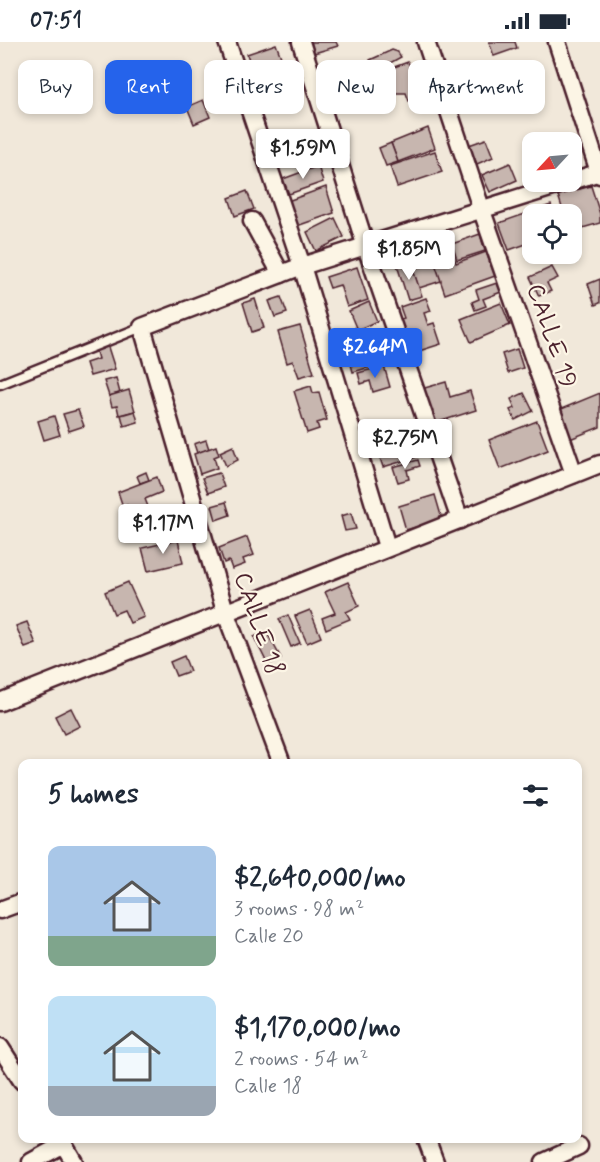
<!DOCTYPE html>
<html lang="en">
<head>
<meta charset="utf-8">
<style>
	body { margin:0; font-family:Mynerve,sans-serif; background:#f2f2f3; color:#1f2937; height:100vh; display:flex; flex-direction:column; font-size:22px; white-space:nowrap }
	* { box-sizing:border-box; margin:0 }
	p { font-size:20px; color:#747a83 }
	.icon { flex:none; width:33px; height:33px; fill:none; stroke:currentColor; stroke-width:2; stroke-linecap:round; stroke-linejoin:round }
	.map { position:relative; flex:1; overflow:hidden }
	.drawer { position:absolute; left:18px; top:717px; width:564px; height:384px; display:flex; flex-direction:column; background:#fff; border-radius:12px; box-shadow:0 3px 9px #0003 }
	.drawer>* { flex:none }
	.banner { position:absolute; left:18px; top:18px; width:564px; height:54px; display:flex; gap:12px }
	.needle { width:39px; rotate:244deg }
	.tools { position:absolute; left:522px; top:90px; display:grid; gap:12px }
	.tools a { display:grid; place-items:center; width:60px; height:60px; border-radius:12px; background:#fff; box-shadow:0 3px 9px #0003; font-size:30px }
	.price { position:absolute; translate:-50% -51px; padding:0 14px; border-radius:6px; background:#fff; color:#222; font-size:20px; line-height:39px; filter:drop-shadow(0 2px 3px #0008) }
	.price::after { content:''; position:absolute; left:50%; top:36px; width:18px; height:14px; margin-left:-9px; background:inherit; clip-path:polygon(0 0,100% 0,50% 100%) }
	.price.active { background:#2563eb; color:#fff }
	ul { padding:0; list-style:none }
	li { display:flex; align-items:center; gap:18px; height:150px; padding:0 30px }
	li span { display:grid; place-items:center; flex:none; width:168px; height:120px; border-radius:12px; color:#555 }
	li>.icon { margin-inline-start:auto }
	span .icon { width:72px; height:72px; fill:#fffc; stroke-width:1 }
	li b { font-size:26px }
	h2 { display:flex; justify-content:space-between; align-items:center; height:72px; padding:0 30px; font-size:26px }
	.chip { padding:0 21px; border-radius:12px; background:#fff; box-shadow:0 3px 9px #0003; font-size:21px; line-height:54px }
	.chip.active { background:#2563eb; color:#fff }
	.status { display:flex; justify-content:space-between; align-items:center; height:42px; padding:0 30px; background:#fff; direction:ltr }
	.status svg { height:16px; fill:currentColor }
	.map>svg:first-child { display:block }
</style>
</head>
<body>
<div class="status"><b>07:51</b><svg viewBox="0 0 49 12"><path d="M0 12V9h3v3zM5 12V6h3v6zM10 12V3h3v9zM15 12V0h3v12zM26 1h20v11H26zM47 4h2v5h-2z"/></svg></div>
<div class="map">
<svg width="600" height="1120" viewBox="0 0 600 1120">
	<rect width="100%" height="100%" fill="#f1e8da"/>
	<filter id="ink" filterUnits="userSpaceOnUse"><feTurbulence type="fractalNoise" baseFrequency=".0167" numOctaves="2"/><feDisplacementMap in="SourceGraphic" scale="12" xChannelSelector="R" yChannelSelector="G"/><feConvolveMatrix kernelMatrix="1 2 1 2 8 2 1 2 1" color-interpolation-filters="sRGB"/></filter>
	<g filter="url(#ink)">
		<g fill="#c7b6af" stroke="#4a1f2b" stroke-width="1.5">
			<polygon points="311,0 336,0 338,4 314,11"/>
			<polygon points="489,0 515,0 517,6 494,14"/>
			<polygon points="276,2 284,23 254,33 247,12"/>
			<polygon points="392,8 398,10 401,15 381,26 374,27 370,18"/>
			<polygon points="408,20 422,54 409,59 406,51 395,51 386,28"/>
			<polygon points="476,26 486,52 461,61 451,36"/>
			<polygon points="338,32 343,41 351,38 355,47 333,56 325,37"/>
			<polygon points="291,36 298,57 268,67 261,46"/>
			<polygon points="203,58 210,75 194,82 187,65"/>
			<polygon points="428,86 435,106 398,120 391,101"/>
			<polygon points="486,97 493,115 477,122 469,103"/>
			<polygon points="391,101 398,120 386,124 379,106"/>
			<polygon points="435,109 442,130 397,145 390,124"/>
			<polygon points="510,121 517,138 490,150 482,133"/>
			<polygon points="318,124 323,140 289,152 283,137"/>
			<polygon points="591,144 600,172 600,181 572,189 572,172 564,172 558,153"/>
			<polygon points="326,145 334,171 294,185 285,160"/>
			<polygon points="247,149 254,167 235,174 229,156"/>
			<polygon points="551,163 554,172 532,172 532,200 509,208 499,181"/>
			<polygon points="335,176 344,195 316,209 307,190"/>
			<polygon points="480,192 485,209 457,218 452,202"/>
			<polygon points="449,202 456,221 486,210 495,234 445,252 430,209"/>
			<polygon points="430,207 441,239 419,246 408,214"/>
			<polygon points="410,219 422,254 408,258 397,223"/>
			<polygon points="357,225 368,258 347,265 340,243 330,246 326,235"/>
			<polygon points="552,225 558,236 547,241 551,249 539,254 530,235"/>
			<polygon points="600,237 600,261 595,263 588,242"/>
			<polygon points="497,241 501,250 483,257 486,264 475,268 472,260 479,257 476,248"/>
			<polygon points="281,255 287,271 275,275 269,259"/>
			<polygon points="426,256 431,269 424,271 428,283 434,281 441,302 416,310 413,299 406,301 398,278 404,276 400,265"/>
			<polygon points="255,257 264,286 252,290 243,261"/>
			<polygon points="369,260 377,279 357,288 349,269"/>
			<polygon points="501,261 510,283 471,300 461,277"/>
			<polygon points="300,284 314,331 299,335 293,319 287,321 278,290"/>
			<polygon points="377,298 384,321 353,330 347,307"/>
			<polygon points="107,302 115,327 90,334 86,321 98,317 95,306"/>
			<polygon points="517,307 523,326 508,331 502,312"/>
			<polygon points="384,324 390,345 373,350 370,339 361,342 358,331"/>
			<polygon points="116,336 120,351 109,354 104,339"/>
			<polygon points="446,340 450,355 470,349 476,368 432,382 421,347"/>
			<polygon points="311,344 313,351 319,350 327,378 317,381 319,387 307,391 294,349"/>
			<polygon points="129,348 135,369 119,373 117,364 112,365 109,354"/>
			<polygon points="524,351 533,369 515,378 510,368 515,366 511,357"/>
			<polygon points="600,351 600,385 570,397 559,368"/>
			<polygon points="78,368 84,384 69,389 63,372"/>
			<polygon points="135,369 138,380 124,384 121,373"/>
			<polygon points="54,374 60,393 44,398 38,379"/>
			<polygon points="406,379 417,415 383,425 375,401 393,396 389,384"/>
			<polygon points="537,379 548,408 500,427 489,398"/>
			<polygon points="206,398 209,407 197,411 194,402"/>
			<polygon points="216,404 219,413 214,415 217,426 200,432 194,412"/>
			<polygon points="233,404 238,418 226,424 220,410"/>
			<polygon points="418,418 420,424 407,428 409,437 398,440 393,425"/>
			<polygon points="146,430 149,438 140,441 137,434"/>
			<polygon points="219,431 224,445 208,451 202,436"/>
			<polygon points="157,435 162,450 145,457 149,467 131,474 127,463 123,465 118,450"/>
			<polygon points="435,453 442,477 406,488 399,464"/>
			<polygon points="226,460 230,473 216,478 212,464"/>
			<polygon points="351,471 356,487 345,489 341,474"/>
			<polygon points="247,495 254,513 243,517 245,522 232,527 229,519 224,521 219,506"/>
			<polygon points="178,498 183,521 148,529 142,506"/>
			<polygon points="128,540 144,575 130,581 124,568 114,572 105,550"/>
			<polygon points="348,540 359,564 346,570 350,577 326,587 322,576 335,571 325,550"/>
			<polygon points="310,568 321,595 307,601 295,574"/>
			<polygon points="288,573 300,601 291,605 279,577"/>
			<polygon points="27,580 36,602 25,606 16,584"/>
			<polygon points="266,589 281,616 268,623 254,595"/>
			<polygon points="184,614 190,629 176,634 170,620"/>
			<polygon points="71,666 80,684 64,692 55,674"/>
		</g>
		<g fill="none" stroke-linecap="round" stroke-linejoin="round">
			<defs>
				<polyline id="lane" points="0,342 142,285"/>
				<g id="street">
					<polyline points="227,0 302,224 387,505"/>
					<polyline points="301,0 366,205 460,478"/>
					<polyline points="426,0 481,166 574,432"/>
					<polyline points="557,0 600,133"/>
					<polyline points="572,139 600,130"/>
					<polyline points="252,179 281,232"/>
					<polyline points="0,660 600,422"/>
					<polyline points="282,722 225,569 142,285 302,224 569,140"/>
					<polyline points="0,868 22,860"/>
					<polyline points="0,1005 22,1039"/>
					<polyline points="60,1096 74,1120"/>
					<polyline points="426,1096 435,1120"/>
					<polyline points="31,1120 64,1102"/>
					<polyline points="544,1120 579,1104"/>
				</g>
			</defs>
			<use href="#lane" stroke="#4a1f2b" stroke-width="13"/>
			<use href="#street" stroke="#4a1f2b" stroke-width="21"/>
			<use href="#lane" stroke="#fcf5e5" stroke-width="8"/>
			<use href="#street" stroke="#fcf5e5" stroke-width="16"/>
		</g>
	</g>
	<g text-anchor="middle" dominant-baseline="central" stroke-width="4.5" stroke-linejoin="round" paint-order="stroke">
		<g font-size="24" fill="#4a1f2b" stroke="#fcf5e5">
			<text transform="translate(551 294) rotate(71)">CALLE 19</text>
			<text transform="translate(258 582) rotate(71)">CALLE 18</text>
		</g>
	</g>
</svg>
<div class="tools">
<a><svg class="needle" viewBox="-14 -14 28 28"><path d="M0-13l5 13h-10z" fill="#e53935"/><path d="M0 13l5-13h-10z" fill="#747a83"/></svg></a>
<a><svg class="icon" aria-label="locate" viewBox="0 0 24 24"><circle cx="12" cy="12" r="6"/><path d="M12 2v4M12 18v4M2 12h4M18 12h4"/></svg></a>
</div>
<b class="price" style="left:303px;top:138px">$1.59M</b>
<b class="price" style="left:409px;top:239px">$1.85M</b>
<b class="price active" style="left:375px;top:337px">$2.64M</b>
<b class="price" style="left:405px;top:428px">$2.75M</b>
<b class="price" style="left:163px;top:513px">$1.17M</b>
<div class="banner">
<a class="chip">Buy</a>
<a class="chip active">Rent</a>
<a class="chip">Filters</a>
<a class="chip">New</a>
<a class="chip">Apartment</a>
</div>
<section class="drawer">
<h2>5 homes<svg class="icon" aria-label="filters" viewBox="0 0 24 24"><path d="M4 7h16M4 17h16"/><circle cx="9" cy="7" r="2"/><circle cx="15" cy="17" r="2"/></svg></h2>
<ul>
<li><span style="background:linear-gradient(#a9c7e8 75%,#7fa58c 0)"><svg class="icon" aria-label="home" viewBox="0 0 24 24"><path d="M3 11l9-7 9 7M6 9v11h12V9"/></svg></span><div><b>$2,640,000/mo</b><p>3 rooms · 98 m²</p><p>Calle 20</p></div></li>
<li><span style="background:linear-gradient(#bfe0f5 75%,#9aa5b1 0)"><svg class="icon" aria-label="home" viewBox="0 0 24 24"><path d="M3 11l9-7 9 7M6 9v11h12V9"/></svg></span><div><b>$1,170,000/mo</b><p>2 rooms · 54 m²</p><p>Calle 18</p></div></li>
</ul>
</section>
</div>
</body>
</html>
